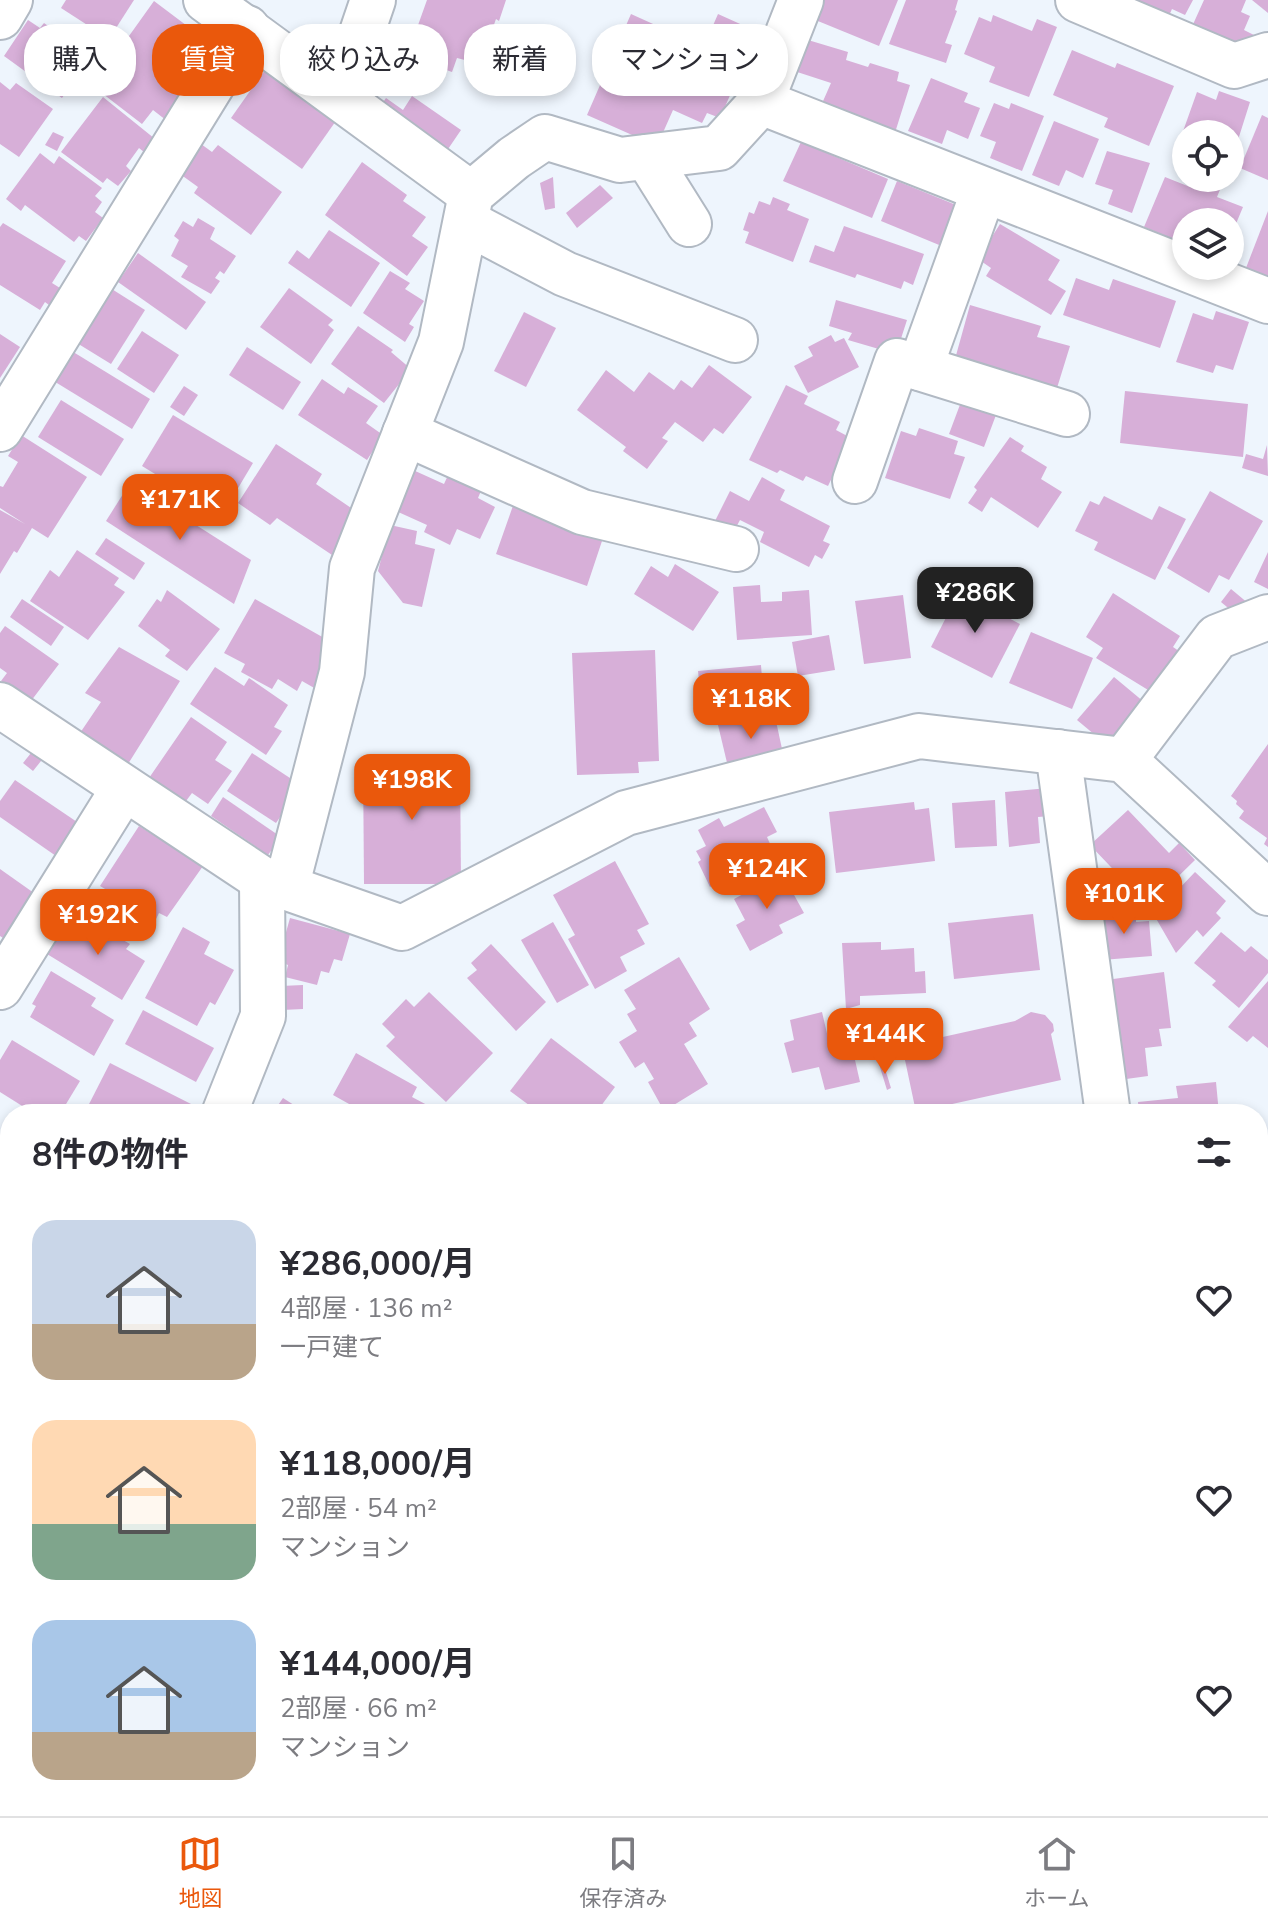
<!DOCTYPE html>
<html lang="ja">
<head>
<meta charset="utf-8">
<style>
	body { margin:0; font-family:"Nunito Sans","Noto Sans JP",sans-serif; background:#f2f2f3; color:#2b2b33; height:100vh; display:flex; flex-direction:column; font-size:30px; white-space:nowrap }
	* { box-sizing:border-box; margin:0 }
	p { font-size:26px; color:#7c7c81 }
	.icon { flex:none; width:44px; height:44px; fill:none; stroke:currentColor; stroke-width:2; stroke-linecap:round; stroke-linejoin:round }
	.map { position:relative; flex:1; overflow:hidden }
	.sheet { position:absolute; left:0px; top:1104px; width:1268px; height:712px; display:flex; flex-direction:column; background:#fff; border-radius:32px 32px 0 0; box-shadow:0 4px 12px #0003 }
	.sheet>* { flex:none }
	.hud { position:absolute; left:24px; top:24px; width:800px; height:72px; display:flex; gap:16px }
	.controls { position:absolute; left:1172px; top:120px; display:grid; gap:16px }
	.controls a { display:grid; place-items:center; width:72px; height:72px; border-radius:50%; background:#fff; box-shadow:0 4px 12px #0003; font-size:40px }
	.price { position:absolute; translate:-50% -68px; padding:0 18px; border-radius:16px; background:#ea580c; color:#fff; font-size:26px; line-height:52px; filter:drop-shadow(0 2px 4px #0008) }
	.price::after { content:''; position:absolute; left:50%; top:48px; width:24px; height:18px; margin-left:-12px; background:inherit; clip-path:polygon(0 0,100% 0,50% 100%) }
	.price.on { background:#222; color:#fff }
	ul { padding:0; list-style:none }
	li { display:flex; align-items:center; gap:24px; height:200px; padding:0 32px }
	li span { display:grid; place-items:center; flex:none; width:224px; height:160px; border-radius:24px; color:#555 }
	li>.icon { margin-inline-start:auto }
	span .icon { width:96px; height:96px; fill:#fffc; stroke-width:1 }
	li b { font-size:34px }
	h2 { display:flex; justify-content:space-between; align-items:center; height:96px; padding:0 32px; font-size:34px }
	.pill { padding:0 28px; border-radius:32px; background:#fff; box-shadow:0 4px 12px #0003; font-size:28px; line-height:72px }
	.pill.on { background:#ea580c; color:#fff }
	.tabs { display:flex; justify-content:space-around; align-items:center; height:112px; border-top:2px solid #e1e1e2; background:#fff; font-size:22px; color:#7c7c81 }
	.tabs a { display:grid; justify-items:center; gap:4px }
	.tabs .on { color:#ea580c }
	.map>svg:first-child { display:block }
</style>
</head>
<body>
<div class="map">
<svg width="1268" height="1816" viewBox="0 0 1268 1816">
	<rect width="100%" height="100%" fill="#eef5fd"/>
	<g fill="#d7afd8">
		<polygon points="66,0 134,0 109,39 61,8"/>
		<polygon points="427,0 506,0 499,21 496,19 480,64 457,58 452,72 432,65 428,77 403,67"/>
		<polygon points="821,0 898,0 879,46 813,19"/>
		<polygon points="906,0 958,0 955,10 957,11 945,43 952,45 946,63 889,44"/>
		<polygon points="1114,0 1193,0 1185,15 1172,9 1167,20"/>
		<polygon points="1204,0 1246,0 1241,12 1250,16 1244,30 1254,35 1245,56 1190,31"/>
		<polygon points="1252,0 1268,0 1268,13"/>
		<polygon points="154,1 223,53 171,124 153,110 142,124 94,87 126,46 124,43"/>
		<polygon points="631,14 673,33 667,47 698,60 718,14 758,32 720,118 707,113 702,123 673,110 657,146 587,115"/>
		<polygon points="993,15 1032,31 1037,19 1057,27 1029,97 989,82 995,67 964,54 979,17 991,22"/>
		<polygon points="28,20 40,28 44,23 70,42 74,36 95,51 62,98 4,56"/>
		<polygon points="798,37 848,52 846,60 868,67 870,63 899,72 897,81 910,85 893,139 820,108 831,83 788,69"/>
		<polygon points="1072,50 1115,68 1117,63 1174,86 1149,146 1104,127 1108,118 1053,95"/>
		<polygon points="267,67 338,118 302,169 231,118"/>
		<polygon points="931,78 968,93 964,102 980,108 968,139 947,130 942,144 908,131"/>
		<polygon points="0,82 10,90 16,83 53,109 19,157 0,144"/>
		<polygon points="1219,91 1250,102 1231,162 1230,134 1186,134 1186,155 1176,151 1197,92 1216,100"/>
		<polygon points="412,96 461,130 446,152 379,108 386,98 403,110"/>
		<polygon points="103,97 165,147 155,161 139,148 126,166 131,171 118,186 107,178 103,183 61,152"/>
		<polygon points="994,103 1009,109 1011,103 1044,116 1022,171 990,158 996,142 980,136"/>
		<polygon points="1262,115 1268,118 1268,180 1240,168"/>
		<polygon points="1054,121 1099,139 1083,178 1066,170 1059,186 1032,175"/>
		<polygon points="53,132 64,137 57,151 45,145"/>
		<polygon points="801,142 888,179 872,218 783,181"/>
		<polygon points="201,144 212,152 218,145 282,192 251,235 194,193 198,187 180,174"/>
		<polygon points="1107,151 1150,163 1132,213 1108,204 1113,190 1095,184"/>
		<polygon points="40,153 54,164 59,156 102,188 95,196 102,202 95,212 103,218 86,241 79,236 74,242 25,205 21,211 6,199"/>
		<polygon points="362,162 407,195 403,201 426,217 412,236 428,247 407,276 325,215"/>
		<polygon points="553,177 555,208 545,210 540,183"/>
		<polygon points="1165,177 1190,187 1194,178 1199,178 1221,187 1217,197 1243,207 1230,238 1230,222 1186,222 1186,244 1144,227"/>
		<polygon points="897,181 961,207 944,247 881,221"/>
		<polygon points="600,185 613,198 577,228 566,213"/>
		<polygon points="773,197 790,204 787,210 809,219 793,262 745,243 749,232 743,230 749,212 754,214 759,201 770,205"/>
		<polygon points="1268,211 1268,277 1246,268"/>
		<polygon points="198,218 215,228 210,239 236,256 224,274 220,271 215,278 220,281 211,294 181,277 188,266 171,256 179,240 174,236 183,221 193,227"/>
		<polygon points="3,223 66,261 52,283 60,288 49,305 45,302 40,310 0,285 0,227"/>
		<polygon points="1000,224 1060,260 1048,280 1066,291 1051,315 986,276 991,268 978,259"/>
		<polygon points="844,226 924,254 913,285 904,281 901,289 857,274 855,278 809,262 815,245 834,252"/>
		<polygon points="329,230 380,263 351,307 288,263 297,250 309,259"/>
		<polygon points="138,253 206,302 186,330 118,282"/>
		<polygon points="390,271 410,283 405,289 424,301 409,324 414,327 405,342 363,313"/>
		<polygon points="1076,278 1109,290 1113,279 1176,301 1160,348 1063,315"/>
		<polygon points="107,286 145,310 111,364 72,340"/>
		<polygon points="289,288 333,320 328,325 334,330 311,364 260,327"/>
		<polygon points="836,300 907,320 896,354 848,340 852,333 829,326"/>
		<polygon points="970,305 1041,326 1037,337 1070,346 1057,388 955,359"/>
		<polygon points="1216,311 1249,322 1233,370 1216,365 1213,373 1176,362 1193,313 1213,320"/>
		<polygon points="524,312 556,328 526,387 494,371"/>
		<polygon points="358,326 393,350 391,352 411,369 384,403 331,364"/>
		<polygon points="142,331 179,355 154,393 117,369"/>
		<polygon points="0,334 20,347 0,378"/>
		<polygon points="831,335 835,342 844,338 859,367 808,393 794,366 813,356 808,347"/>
		<polygon points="247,347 301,382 283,410 229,375"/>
		<polygon points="70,350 150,399 132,429 52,380"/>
		<polygon points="709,365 752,397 723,434 714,428 703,442 675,422 662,438 668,441 647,469 623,451 626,447 577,410 606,370 634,392 649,372 674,390 681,380 692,388"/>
		<polygon points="322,379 344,394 348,387 378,406 366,423 383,435 367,460 298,415"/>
		<polygon points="786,385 808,396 804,404 840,422 836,430 851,438 828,486 806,476 803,481 780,470 777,473 749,460"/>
		<polygon points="184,386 198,395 184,416 170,407"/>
		<polygon points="1125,391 1248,404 1243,457 1120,443"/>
		<polygon points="61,400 124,439 101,476 38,437"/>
		<polygon points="961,402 996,415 984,447 949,434"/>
		<polygon points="173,415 253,463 222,515 142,466"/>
		<polygon points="919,428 958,441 954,454 965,457 950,499 885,478 901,431 916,436"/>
		<polygon points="21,435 87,477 48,538 32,528 17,553 14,551 0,574 0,510 25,524 0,508 0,486 3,487 18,462 8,456"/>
		<polygon points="1010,437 1024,446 1021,451 1047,467 1041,479 1062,492 1038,528 991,497 982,512 968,503 977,490 974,487"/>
		<polygon points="276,444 322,474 316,484 357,512 338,559 277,518 270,525 238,503"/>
		<polygon points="1267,445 1268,476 1242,468 1246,454 1263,459"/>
		<polygon points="413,470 444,484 450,471 483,486 478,498 495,507 480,539 457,529 450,545 424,532 427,525 396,511"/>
		<polygon points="762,477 785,490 780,500 830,526 823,541 830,544 822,559 815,555 809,567 760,542 764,532 740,520 733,533 714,523 730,491 749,501"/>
		<polygon points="130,483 251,560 234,604 106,521"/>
		<polygon points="1210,491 1263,521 1229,580 1219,575 1209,593 1167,568"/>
		<polygon points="1104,496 1152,520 1159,506 1186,519 1155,580 1094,550 1098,542 1075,531 1090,501 1099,505"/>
		<polygon points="515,500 556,514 553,523 602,541 587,586 496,554"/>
		<polygon points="390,525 417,531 415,544 435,549 422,607 403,603 378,571"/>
		<polygon points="106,538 145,563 134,580 95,554"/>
		<polygon points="77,550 119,578 114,585 125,592 88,640 30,601 50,570 59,577"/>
		<polygon points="1268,552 1268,589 1254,582"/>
		<polygon points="675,564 719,592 693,631 634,594 651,566 668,577"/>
		<polygon points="760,585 761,602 782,601 782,592 809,590 812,635 737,640 733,587"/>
		<polygon points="1231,589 1255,609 1245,622 1221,602"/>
		<polygon points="167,590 220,629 187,671 165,656 170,650 138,626 157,599 161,602"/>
		<polygon points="959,592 1020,624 992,678 931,647"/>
		<polygon points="1113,593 1180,636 1173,647 1189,658 1153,693 1096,658 1103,648 1086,637"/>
		<polygon points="903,595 911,658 864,664 855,601"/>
		<polygon points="22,599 64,627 51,646 10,617"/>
		<polygon points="255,599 333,643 327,670 316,689 302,681 297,691 278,679 272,689 241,672 245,664 224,653"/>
		<polygon points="5,626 59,664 31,701 1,681 7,673 0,668 0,633"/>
		<polygon points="1031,632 1093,658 1072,709 1009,683"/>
		<polygon points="829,635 835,670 798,676 792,642"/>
		<polygon points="119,647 180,681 128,764 80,733 101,702 85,693"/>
		<polygon points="655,650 659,761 638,762 639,773 577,775 572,653"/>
		<polygon points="761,665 764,704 702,710 698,671"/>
		<polygon points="215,667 244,686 249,678 288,705 274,727 282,731 266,755 190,704"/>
		<polygon points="1114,677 1144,702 1107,745 1077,720"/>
		<polygon points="774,712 784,758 729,771 718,725"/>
		<polygon points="191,717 227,742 215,760 232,771 208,804 192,793 186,801 149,778"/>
		<polygon points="1268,744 1268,847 1264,844 1267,838 1239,818 1244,811 1236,804 1237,801 1231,796"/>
		<polygon points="35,748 45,756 33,771 23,763"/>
		<polygon points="252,753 293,780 298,791 276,823 227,791"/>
		<polygon points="460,759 461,884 364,884 363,760"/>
		<polygon points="15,780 80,824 56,856 0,817 0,801"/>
		<polygon points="1048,788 1050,816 1038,817 1040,843 1009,847 1005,792"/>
		<polygon points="223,797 281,837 268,855 211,816"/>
		<polygon points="995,800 997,846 955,848 952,803"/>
		<polygon points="914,802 915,810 929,808 935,861 836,873 829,812"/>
		<polygon points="764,807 777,832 767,837 775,855 710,887 698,862 701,860 696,851 706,846 698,830 719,818 724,827"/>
		<polygon points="1128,810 1169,853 1179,843 1195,860 1148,906 1090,845"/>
		<polygon points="139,826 203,866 167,917 159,913 156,919 100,886"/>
		<polygon points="615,861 649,924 637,930 645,944 620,957 627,971 595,989 568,939 575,935 553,895"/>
		<polygon points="0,869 41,898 6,940 0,936"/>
		<polygon points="1195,872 1226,901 1216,913 1221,918 1203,937 1197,930 1176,953 1154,915"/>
		<polygon points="782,873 804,913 779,925 783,933 750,951 736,925 745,920 734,899"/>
		<polygon points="1136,909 1136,922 1149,921 1152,956 1102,960 1098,913"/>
		<polygon points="1033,914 1040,970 954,979 948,923"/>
		<polygon points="81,916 130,944 126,949 145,961 122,1000 47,954 60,932 69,938"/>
		<polygon points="290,918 350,934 342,961 334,959 329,973 321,971 317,985 285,977 288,965 278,961"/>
		<polygon points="553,922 589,985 557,1003 521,940"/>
		<polygon points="183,927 210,942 204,954 234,970 215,1005 210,1002 197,1026 145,998"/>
		<polygon points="1221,932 1245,952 1251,946 1268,960 1268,973 1239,1008 1212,985 1216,981 1194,963"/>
		<polygon points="881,942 881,950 914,948 915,972 925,971 926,993 860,996 860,1005 846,1009 842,943"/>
		<polygon points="491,944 546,1002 516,1031 467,978 477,970 471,963"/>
		<polygon points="679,957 710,1009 689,1023 697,1036 684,1044 708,1084 664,1111 648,1082 654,1079 644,1062 635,1068 619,1042 637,1031 627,1014 636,1009 624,990"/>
		<polygon points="51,971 96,998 91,1006 114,1020 94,1056 30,1017 36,1006 32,1004"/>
		<polygon points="1164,972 1171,1028 1159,1029 1162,1046 1145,1048 1148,1076 1119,1080 1106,980"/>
		<polygon points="1268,981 1268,1048 1253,1036 1247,1042 1228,1027"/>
		<polygon points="303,985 303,1009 282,1010 281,986"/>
		<polygon points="429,992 493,1053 446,1102 386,1046 395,1037 382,1024 406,999 414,1007"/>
		<polygon points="143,1010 214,1048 196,1082 125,1044"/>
		<polygon points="822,1012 829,1042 850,1038 860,1082 825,1090 819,1067 792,1073 784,1043 794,1040 790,1020"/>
		<polygon points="1031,1012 1045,1015 1053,1024 1054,1031 1051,1034 1061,1080 916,1112 902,1046 1015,1021"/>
		<polygon points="551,1038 615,1087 595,1114 541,1114 510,1091"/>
		<polygon points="12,1040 80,1081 60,1114 35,1114 0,1092 0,1060"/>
		<polygon points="356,1053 417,1087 412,1097 444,1114 367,1114 333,1095"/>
		<polygon points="883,1062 891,1088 887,1090 879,1064"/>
		<polygon points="110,1063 195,1106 191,1114 94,1114 86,1110"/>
		<polygon points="1216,1082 1219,1114 1139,1114 1138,1102 1178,1098 1176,1086"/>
		<polygon points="283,1098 308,1114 272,1114"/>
		<polygon points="861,1105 864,1114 838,1114"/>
		<polygon points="5,1230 10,1233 10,1303 0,1296 0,1237"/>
		<polygon points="1268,1242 1268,1319 1258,1322 1258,1245"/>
		<polygon points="0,1331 10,1338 10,1406 0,1399"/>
		<polygon points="2,1502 10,1508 10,1552 0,1545 0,1506"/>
		<polygon points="0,1593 10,1601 10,1618 0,1631"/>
		<polygon points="5,1627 10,1631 10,1700 0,1691 0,1633"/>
		<polygon points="1268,1723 1268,1780 1258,1775 1258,1741"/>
		<polygon points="10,1760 10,1806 32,1806 37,1816 0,1816 0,1765"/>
		<polygon points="199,1806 264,1808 288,1806 304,1816 192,1816"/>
		<polygon points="678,1806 734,1806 738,1816 682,1816"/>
		<polygon points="788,1806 843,1806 829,1816 795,1816"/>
		<polygon points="852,1806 859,1816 837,1816"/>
		<polygon points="872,1806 944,1806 952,1816 879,1816"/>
		<polygon points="1021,1806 1098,1806 1103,1813 1099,1816 1028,1816"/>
		<polygon points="1125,1806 1151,1806 1135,1816 1131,1816"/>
	</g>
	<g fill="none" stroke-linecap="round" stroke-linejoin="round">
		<defs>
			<g id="minor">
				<polyline points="206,0 471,194"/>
				<polyline points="1078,0 1234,66 1268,55"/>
				<polyline points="0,17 10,0"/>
				<polyline points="340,97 373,0"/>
				<polyline points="761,102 1268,301"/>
				<polyline points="647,157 689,224"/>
				<polyline points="466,222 565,274 735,340"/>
				<polyline points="920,368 984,190"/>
				<polyline points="0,429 247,28"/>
				<polyline points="405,433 582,512 736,549"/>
				<polyline points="855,481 897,361 1067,414"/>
				<polyline points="0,705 262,879 402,928 626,813 919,736 1124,760 1268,893"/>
				<polyline points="1058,752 1108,1114"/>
				<polyline points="1124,760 1217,637 1268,617"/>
				<polyline points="286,888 342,672 352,568 441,342 471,194 514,158 545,137 620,160 719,148 761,102 801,0"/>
				<polyline points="0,987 124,788"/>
				<polyline points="224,1114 263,1016 262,879"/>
				<polyline points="1258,1200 1268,1198"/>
				<polyline points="0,1469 10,1452"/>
				<polyline points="979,1806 986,1816"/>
				<polyline points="107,1816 134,1806"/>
			</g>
		</defs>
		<use href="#minor" stroke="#b1b9c3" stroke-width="48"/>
		<use href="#minor" stroke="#fff" stroke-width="44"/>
	</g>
</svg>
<div class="controls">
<a><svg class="icon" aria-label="locate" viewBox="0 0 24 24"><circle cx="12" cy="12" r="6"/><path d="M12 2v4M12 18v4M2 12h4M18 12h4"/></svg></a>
<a><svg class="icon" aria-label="layers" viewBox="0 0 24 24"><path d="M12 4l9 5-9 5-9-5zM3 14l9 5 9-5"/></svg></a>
</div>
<b class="price" style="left:180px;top:542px">¥171K</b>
<b class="price on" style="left:975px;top:635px">¥286K</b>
<b class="price" style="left:751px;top:741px">¥118K</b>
<b class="price" style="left:412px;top:822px">¥198K</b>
<b class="price" style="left:767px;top:911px">¥124K</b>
<b class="price" style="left:1124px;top:936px">¥101K</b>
<b class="price" style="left:98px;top:957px">¥192K</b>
<b class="price" style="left:885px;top:1076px">¥144K</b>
<div class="hud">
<a class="pill">購入</a>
<a class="pill on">賃貸</a>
<a class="pill">絞り込み</a>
<a class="pill">新着</a>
<a class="pill">マンション</a>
</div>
<section class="sheet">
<h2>8件の物件<svg class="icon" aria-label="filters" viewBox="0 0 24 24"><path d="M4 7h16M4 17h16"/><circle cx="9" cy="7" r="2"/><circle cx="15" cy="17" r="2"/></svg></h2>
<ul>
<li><span style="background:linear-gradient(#c9d6e8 65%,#b9a48a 0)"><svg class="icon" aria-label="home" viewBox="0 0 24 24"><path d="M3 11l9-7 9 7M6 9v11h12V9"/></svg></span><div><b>¥286,000/月</b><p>4部屋 · 136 m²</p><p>一戸建て</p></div><svg class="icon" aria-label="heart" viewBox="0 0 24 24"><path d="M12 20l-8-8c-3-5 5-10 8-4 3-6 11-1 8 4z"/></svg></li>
<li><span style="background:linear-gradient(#ffd9b3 65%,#7fa58c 0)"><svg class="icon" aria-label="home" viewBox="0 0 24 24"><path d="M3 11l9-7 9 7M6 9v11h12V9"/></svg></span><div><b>¥118,000/月</b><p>2部屋 · 54 m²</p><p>マンション</p></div><svg class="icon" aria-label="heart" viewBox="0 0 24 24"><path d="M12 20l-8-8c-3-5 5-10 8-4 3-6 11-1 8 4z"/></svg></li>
<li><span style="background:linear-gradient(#a9c7e8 70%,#b9a48a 0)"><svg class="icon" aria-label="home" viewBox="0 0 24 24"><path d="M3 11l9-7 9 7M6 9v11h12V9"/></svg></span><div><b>¥144,000/月</b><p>2部屋 · 66 m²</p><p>マンション</p></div><svg class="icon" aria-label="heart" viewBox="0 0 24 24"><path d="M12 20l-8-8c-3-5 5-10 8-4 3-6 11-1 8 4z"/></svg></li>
</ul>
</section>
</div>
<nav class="tabs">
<a class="on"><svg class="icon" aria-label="map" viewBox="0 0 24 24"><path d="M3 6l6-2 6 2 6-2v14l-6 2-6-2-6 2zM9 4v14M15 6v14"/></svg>地図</a>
<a><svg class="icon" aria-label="saved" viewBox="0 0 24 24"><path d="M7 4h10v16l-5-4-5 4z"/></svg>保存済み</a>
<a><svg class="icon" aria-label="home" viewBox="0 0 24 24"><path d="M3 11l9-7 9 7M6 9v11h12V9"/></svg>ホーム</a>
</nav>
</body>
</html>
